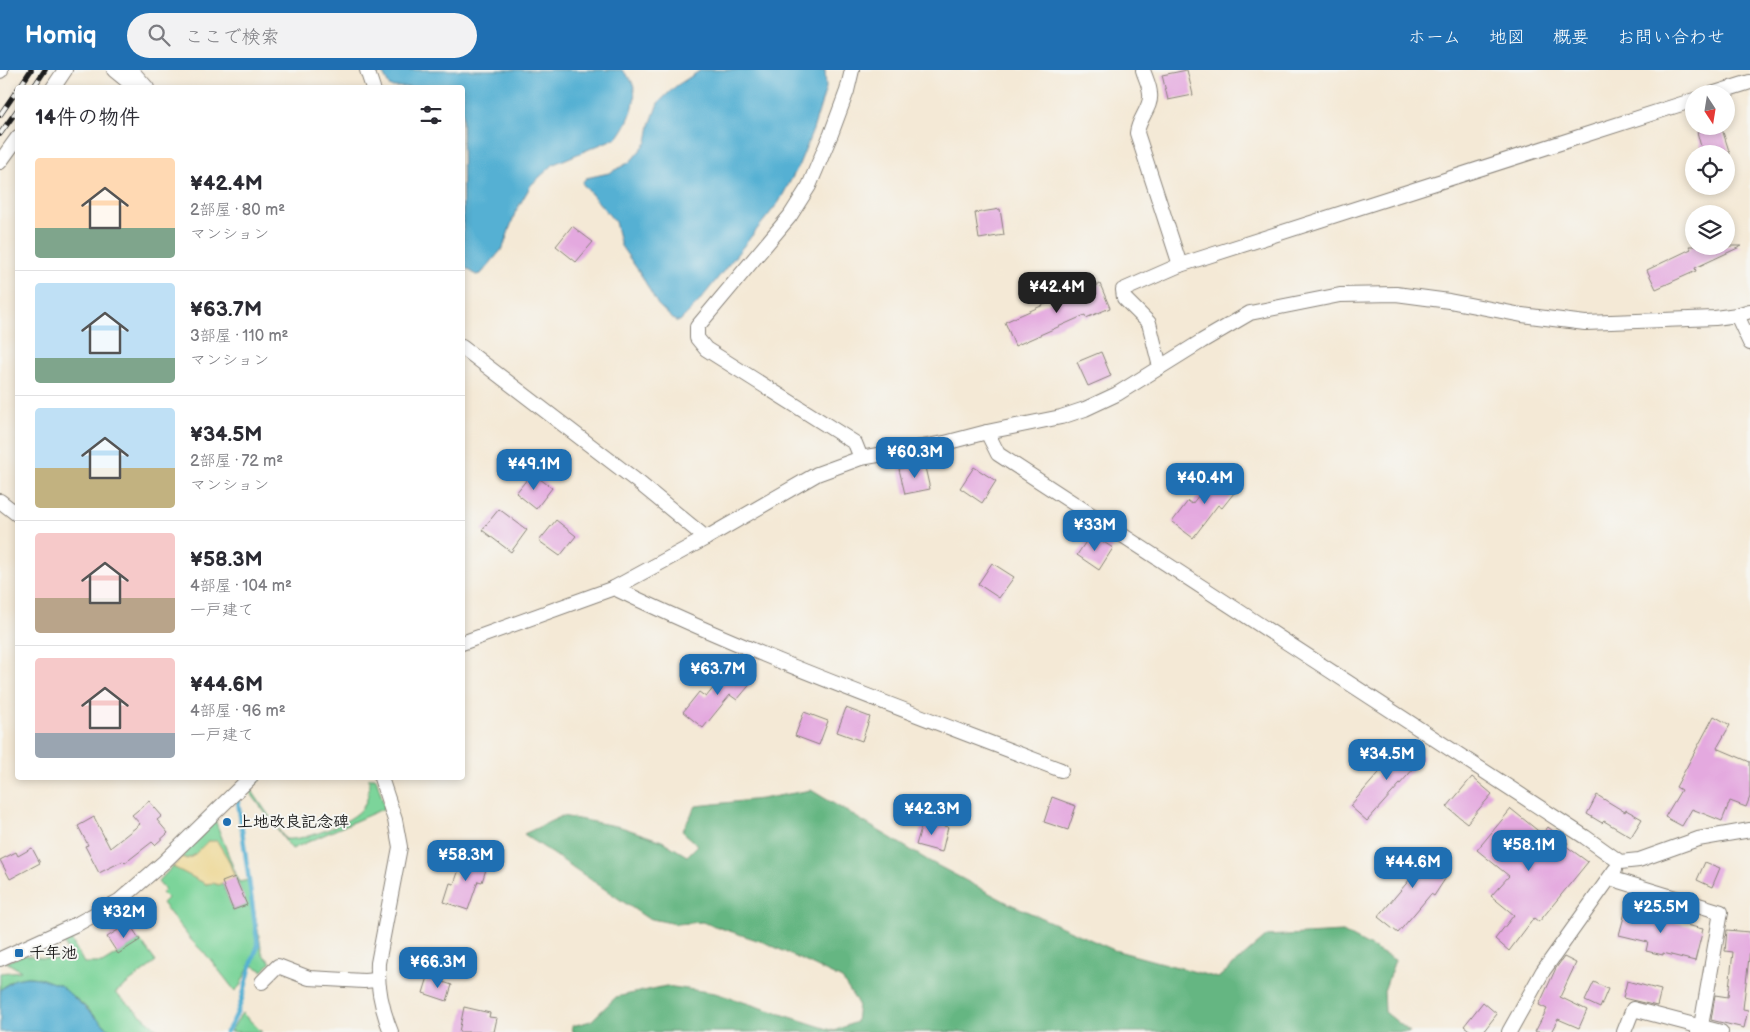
<!DOCTYPE html>
<html lang="ja">
<head>
<meta charset="utf-8">
<style>
	body { margin:0; font-family:"Balsamiq Sans","Klee One",sans-serif; background:#f2f2f3; color:#2b2b33; height:100vh; display:flex; flex-direction:column; font-size:19px; white-space:nowrap }
	* { box-sizing:border-box; margin:0 }
	p { font-size:16px; color:#7c7c81 }
	.icon { flex:none; width:28px; height:28px; fill:none; stroke:currentColor; stroke-width:2; stroke-linecap:round; stroke-linejoin:round }
	.map { position:relative; flex:1; overflow:hidden }
	.details { position:absolute; left:15px; top:15px; width:450px; height:695px; display:flex; flex-direction:column; background:#fff; border-radius:5px; box-shadow:0 2px 8px #0003 }
	.details>* { flex:none }
	.needle { width:32px; rotate:168deg }
	.controls { position:absolute; left:1685px; top:15px; display:grid; gap:10px }
	.controls a { display:grid; place-items:center; width:50px; height:50px; border-radius:50%; background:#fff; box-shadow:0 2px 8px #0003; font-size:25px }
	.price { position:absolute; translate:-50% -42px; padding:0 11px; border-radius:10px; background:#1f6fb2; color:#fff; font-size:16px; line-height:32px; filter:drop-shadow(0 1px 2px #0008) }
	.price::after { content:''; position:absolute; left:50%; top:30px; width:15px; height:11px; margin-left:-8px; background:inherit; clip-path:polygon(0 0,100% 0,50% 100%) }
	.price.on { background:#222; color:#fff }
	ul { padding:0; list-style:none }
	li { display:flex; align-items:center; gap:15px; height:125px; padding:0 20px }
	li+li { border-top:1px solid #e1e1e2 }
	li span { display:grid; place-items:center; flex:none; width:140px; height:100px; border-radius:5px; color:#555 }
	li>.icon { margin-inline-start:auto }
	span .icon { width:60px; height:60px; fill:#fffc; stroke-width:1 }
	li b { font-size:21px }
	h2 { display:flex; justify-content:space-between; align-items:center; height:60px; padding:0 20px; font-size:21px }
	header { display:flex; align-items:center; gap:30px; box-sizing:border-box; height:70px; padding:0 25px; background:#1f6fb2; color:#fff }
	header strong { font-size:24px }
	nav { display:flex; gap:28px; margin-inline-start:auto; font-size:18px }
	.search { width:350px; height:45px; background:#f2f2f3; display:flex; align-items:center; gap:12px; box-sizing:border-box; padding:0 18px; border-radius:28px; color:#7c7c81; font-size:19px }
	.map>svg:first-child { display:block }
</style>
</head>
<body>
<header>
<strong>Homiq</strong>
<div class="search"><svg class="icon" aria-label="search" viewBox="0 0 24 24"><circle cx="10" cy="10" r="6"/><path d="M15 15l6 6"/></svg>ここで検索</div>
<nav><a>ホーム</a><a>地図</a><a>概要</a><a>お問い合わせ</a></nav>
</header>
<div class="map">
<svg width="1750" height="962" viewBox="0 0 1750 962">
	<rect width="100%" height="100%" fill="#f6f6f2"/>
	<filter id="ink" filterUnits="userSpaceOnUse"><feTurbulence type="fractalNoise" baseFrequency=".02" numOctaves="2"/><feDisplacementMap in="SourceGraphic" scale="10" xChannelSelector="R" yChannelSelector="G"/><feConvolveMatrix kernelMatrix="1 2 1 2 8 2 1 2 1" color-interpolation-filters="sRGB"/></filter>
	<filter id="wash" filterUnits="userSpaceOnUse"><feTurbulence type="fractalNoise" baseFrequency=".0096" numOctaves="4" result="noise"/><feDisplacementMap in="SourceGraphic" scale="20" xChannelSelector="R" yChannelSelector="G"/><feGaussianBlur stdDeviation="1.12" result="paint"/><feColorMatrix in="noise" values="0 0 0 0 0 0 0 0 0 0 0 0 0 0 0 0 0 1.4 0 .05"/><feComposite in="paint" operator="in"/></filter>
	<g filter="url(#wash)">
		<rect width="100%" height="100%" fill="#f4e9d6"/>
		<g fill="#7cd49a" stroke="#4c785b">
			<path d="M260,708H262L250,718L285,769C304,771 347,754 360,741C369,732 369,719 369,708H376L385,738L292,779L284,769L247,718Z"/>
			<polygon points="215,750 239,812 249,810 262,882 265,887 271,892 263,901 250,894 240,916 235,921 210,889 191,870 162,833 167,828 162,823 165,820 158,812 173,796 206,814 213,813 218,814 222,812 233,840 246,835 228,789 199,780 193,786 187,789 182,787"/>
			<path d="M68,864L84,893H102L140,870L156,892L115,923L161,962H112C87,940 53,897 16,909C11,910 5,916 0,920V903L21,901L6,892L24,885L55,890L68,881L61,867Z"/>
			<polygon points="242,943 262,962 230,962"/>
		</g>
		<polygon fill="#65b682" stroke="#40694f" points="811,720 929,791 1008,833 1114,880 1218,908 1267,866 1343,862 1395,890 1384,921 1385,942 1410,962 573,962 572,956 591,951 616,927 666,916 715,923 834,961 856,952 858,934 842,909 766,873 702,852 676,854 647,848 524,764 562,746 621,757 662,771 687,786 698,775 682,761 696,736 761,729"/>
		<polygon fill="#eeda9e" stroke="#857b5d" points="208,771 217,771 228,789 235,807 218,815 213,813 206,814 173,797 182,787 187,789 193,786"/>
		<g fill="#55b0d3" stroke="#386678">
			<path d="M381,0H622C626,4 630,8 632,12C640,29 628,54 618,67L554,94L531,115L515,143L503,178L481,204L476,205L463,196L462,18L390,17Z"/>
			<polygon points="701,0 825,0 826,18 813,60 798,97 779,132 697,234 680,251 675,251 658,235 640,203 621,176 615,152 582,113 586,108 609,103 630,92 647,72 650,55 658,33 676,16"/>
			<polygon points="27,907 38,908 60,915 112,962 0,962 0,920 15,909"/>
		</g>
		<g fill="none" stroke-linecap="round" stroke-linejoin="round">
			<path stroke="#55b0d3" stroke-width="4.5" d="M226,962C245,938 245,904 258,876L238,731"/>
		</g>
		<g id="blocks">
			<g fill="#e4a9df">
				<polygon points="1187,0 1193,25 1168,30 1162,5"/>
				<polygon points="1715,56 1721,56 1730,84 1703,84 1697,62"/>
				<polygon points="1000,139 1004,165 979,169 975,143"/>
				<polygon points="572,156 593,172 576,192 556,176"/>
				<polygon points="1689,176 1742,176 1695,198 1696,201 1656,219 1647,200 1691,179"/>
				<polygon points="1100,214 1110,238 1086,248 1085,245 1015,276 1005,252 1066,225 1067,227"/>
				<polygon points="1101,282 1111,306 1088,316 1077,292"/>
				<polygon points="924,393 930,419 905,424 899,399"/>
				<polygon points="974,397 996,411 982,433 960,418"/>
				<polygon points="1217,402 1238,418 1222,438 1218,435 1193,468 1172,452 1188,431 1192,434"/>
				<polygon points="532,403 552,418 536,439 516,423"/>
				<polygon points="499,439 527,460 511,482 482,460"/>
				<polygon points="556,450 576,466 560,486 539,471"/>
				<polygon points="1091,464 1113,478 1099,500 1077,485"/>
				<polygon points="992,493 1014,507 999,528 978,514"/>
				<polygon points="733,594 753,611 737,630 730,625 703,658 683,642 699,622 706,627"/>
				<polygon points="846,638 870,647 862,671 837,662"/>
				<polygon points="804,642 828,651 819,675 795,666"/>
				<polygon points="1714,646 1730,655 1717,678 1750,692 1750,727 1746,737 1730,731 1722,751 1692,739 1682,756 1665,747 1681,720 1676,717"/>
				<polygon points="1406,672 1424,687 1367,751 1350,736"/>
				<polygon points="1472,707 1492,724 1467,753 1447,737"/>
				<polygon points="1597,725 1625,742 1626,740 1642,749 1631,767 1604,751 1602,753 1587,744"/>
				<polygon points="1052,727 1076,736 1068,760 1044,752"/>
				<polygon points="149,731 162,746 157,750 168,763 155,775 152,772 125,793 123,791 99,803 85,776 88,775 78,756 94,747 110,778 140,754 132,745"/>
				<polygon points="1511,739 1542,764 1548,757 1568,773 1566,776 1588,792 1539,852 1534,848 1509,881 1495,869 1514,845 1491,826 1509,806 1477,780"/>
				<polygon points="923,751 948,757 942,782 916,775"/>
				<polygon points="1411,777 1449,803 1434,826 1431,824 1398,863 1378,847 1411,808 1395,794"/>
				<polygon points="32,778 40,793 10,809 0,790 16,782 18,786"/>
				<polygon points="464,785 488,793 482,812 478,811 468,840 444,832 450,813 454,814"/>
				<polygon points="1705,792 1720,798 1712,817 1697,810"/>
				<polygon points="235,807 247,835 233,840 222,812"/>
				<polygon points="1628,832 1645,836 1643,845 1703,859 1695,891 1663,883 1663,885 1646,881 1648,872 1619,865"/>
				<polygon points="129,853 140,870 118,884 107,867"/>
				<polygon points="1727,860 1750,862 1750,879 1743,939 1748,940 1744,958 1711,950 1715,925 1728,927 1733,882 1725,881"/>
				<polygon points="1564,887 1576,893 1560,927 1587,940 1579,958 1558,949 1551,962 1535,962 1547,939 1539,935 1556,898"/>
				<polygon points="428,907 452,915 447,931 423,923"/>
				<polygon points="1627,911 1661,920 1657,936 1623,928"/>
				<polygon points="1594,912 1608,919 1600,938 1585,931"/>
				<polygon points="1483,932 1497,944 1483,962 1472,962 1464,956"/>
				<polygon points="464,937 490,943 489,947 497,948 494,962 459,962"/>
			</g>
		</g>
	</g>
	<g filter="url(#ink)">
		<use href="#blocks" fill-opacity="0" stroke="#888279" stroke-width="1"/>
		<g fill="none" stroke-linecap="round" stroke-linejoin="round">
			<defs>
				<g id="minor">
					<polyline points="114,0 136,18"/>
					<polyline points="131,0 147,18"/>
					<polyline points="367,0 373,18"/>
					<polyline points="852,0 847,21 831,64 809,116 790,146 697,257 697,268 706,279 855,373 861,388"/>
					<path d="M1143,0C1145,7 1150,16 1150,24C1152,37 1138,49 1137,63L1180,195"/>
					<polyline points="0,1 1,0"/>
					<polyline points="53,18 65,0"/>
					<polyline points="1712,24 1750,12"/>
					<polyline points="0,92 18,67"/>
					<polyline points="1737,245 1750,273"/>
					<polyline points="462,277 638,412 706,468"/>
					<polyline points="1160,297 1149,253 1124,228 1123,220 1180,195 1694,30"/>
					<polyline points="987,362 998,384 1585,767 1620,792 1639,790 1698,769 1750,760"/>
					<polyline points="0,431 18,445"/>
					<path d="M614,518C759,588 911,642 1061,700"/>
					<polyline points="462,573 614,518 706,468 817,404 861,388 945,373 987,362 1061,347 1085,339 1117,324 1202,271 1250,243 1340,225 1396,224 1449,231 1522,245 1585,253 1715,248 1737,245 1750,241"/>
					<path d="M381,708L395,750L400,777L378,893C377,917 382,940 391,962"/>
					<polyline points="1610,808 1721,842 1701,956 1698,962"/>
					<polyline points="0,889 79,853 119,831 164,792 250,708"/>
					<polyline points="262,912 278,896 309,908 364,911 377,910"/>
					<polyline points="1509,962 1543,901 1615,800"/>
					<polyline points="1624,962 1633,939 1721,962"/>
				</g>
			</defs>
			<use href="#minor" stroke="#888279" stroke-width="16"/>
			<use href="#minor" stroke="#fff" stroke-width="14"/>
			<defs>
				<g id="rail">
					<polyline points="19,18 31,0"/>
					<polyline points="33,18 45,0"/>
					<polyline points="0,45 18,19"/>
					<polyline points="0,64 18,39"/>
				</g>
			</defs>
			<use href="#rail" stroke="#1c1c1c" stroke-width="5.5"/>
			<use href="#rail" stroke="#f6f6f2" stroke-width="4" stroke-dasharray="11" stroke-linecap="butt"/>
		</g>
	</g>
	<g fill="#1f6fb2" stroke="#f6f6f2" stroke-width="2">
		<circle cx="227" cy="752" r="5"/>
		<rect x="14" y="878" width="10" height="10" rx="2.5"/>
	</g>
	<g text-anchor="middle" dominant-baseline="central" stroke-width="4" stroke-linejoin="round" paint-order="stroke">
		<g font-size="16" font-weight="bold" fill="#1c1c1c" stroke="#f6f6f2" text-anchor="start">
			<text x="237" y="752">上地改良記念碑</text>
			<text x="29" y="883">千年池</text>
		</g>
	</g>
</svg>
<div class="controls">
<a><svg class="needle" viewBox="-14 -14 28 28"><path d="M0-13l5 13h-10z" fill="#e53935"/><path d="M0 13l5-13h-10z" fill="#7c7c81"/></svg></a>
<a><svg class="icon" aria-label="locate" viewBox="0 0 24 24"><circle cx="12" cy="12" r="6"/><path d="M12 2v4M12 18v4M2 12h4M18 12h4"/></svg></a>
<a><svg class="icon" aria-label="layers" viewBox="0 0 24 24"><path d="M12 4l9 5-9 5-9-5zM3 14l9 5 9-5"/></svg></a>
</div>
<b class="price on" style="left:1057px;top:244px">¥42.4M</b>
<b class="price" style="left:915px;top:409px">¥60.3M</b>
<b class="price" style="left:534px;top:421px">¥49.1M</b>
<b class="price" style="left:1205px;top:435px">¥40.4M</b>
<b class="price" style="left:1095px;top:482px">¥33M</b>
<b class="price" style="left:718px;top:626px">¥63.7M</b>
<b class="price" style="left:1387px;top:711px">¥34.5M</b>
<b class="price" style="left:932px;top:766px">¥42.3M</b>
<b class="price" style="left:1529px;top:802px">¥58.1M</b>
<b class="price" style="left:466px;top:812px">¥58.3M</b>
<b class="price" style="left:1413px;top:819px">¥44.6M</b>
<b class="price" style="left:1661px;top:864px">¥25.5M</b>
<b class="price" style="left:124px;top:869px">¥32M</b>
<b class="price" style="left:438px;top:919px">¥66.3M</b>
<section class="details">
<h2>14件の物件<svg class="icon" aria-label="filters" viewBox="0 0 24 24"><path d="M4 7h16M4 17h16"/><circle cx="9" cy="7" r="2"/><circle cx="15" cy="17" r="2"/></svg></h2>
<ul>
<li><span style="background:linear-gradient(#ffd9b3 70%,#7fa58c 0)"><svg class="icon" aria-label="home" viewBox="0 0 24 24"><path d="M3 11l9-7 9 7M6 9v11h12V9"/></svg></span><div><b>¥42.4M</b><p>2部屋 · 80 m²</p><p>マンション</p></div></li>
<li><span style="background:linear-gradient(#bfe0f5 75%,#7fa58c 0)"><svg class="icon" aria-label="home" viewBox="0 0 24 24"><path d="M3 11l9-7 9 7M6 9v11h12V9"/></svg></span><div><b>¥63.7M</b><p>3部屋 · 110 m²</p><p>マンション</p></div></li>
<li><span style="background:linear-gradient(#bfe0f5 60%,#c2b280 0)"><svg class="icon" aria-label="home" viewBox="0 0 24 24"><path d="M3 11l9-7 9 7M6 9v11h12V9"/></svg></span><div><b>¥34.5M</b><p>2部屋 · 72 m²</p><p>マンション</p></div></li>
<li><span style="background:linear-gradient(#f6c9c9 65%,#b9a48a 0)"><svg class="icon" aria-label="home" viewBox="0 0 24 24"><path d="M3 11l9-7 9 7M6 9v11h12V9"/></svg></span><div><b>¥58.3M</b><p>4部屋 · 104 m²</p><p>一戸建て</p></div></li>
<li><span style="background:linear-gradient(#f6c9c9 75%,#9aa5b1 0)"><svg class="icon" aria-label="home" viewBox="0 0 24 24"><path d="M3 11l9-7 9 7M6 9v11h12V9"/></svg></span><div><b>¥44.6M</b><p>4部屋 · 96 m²</p><p>一戸建て</p></div></li>
</ul>
</section>
</div>
</body>
</html>
